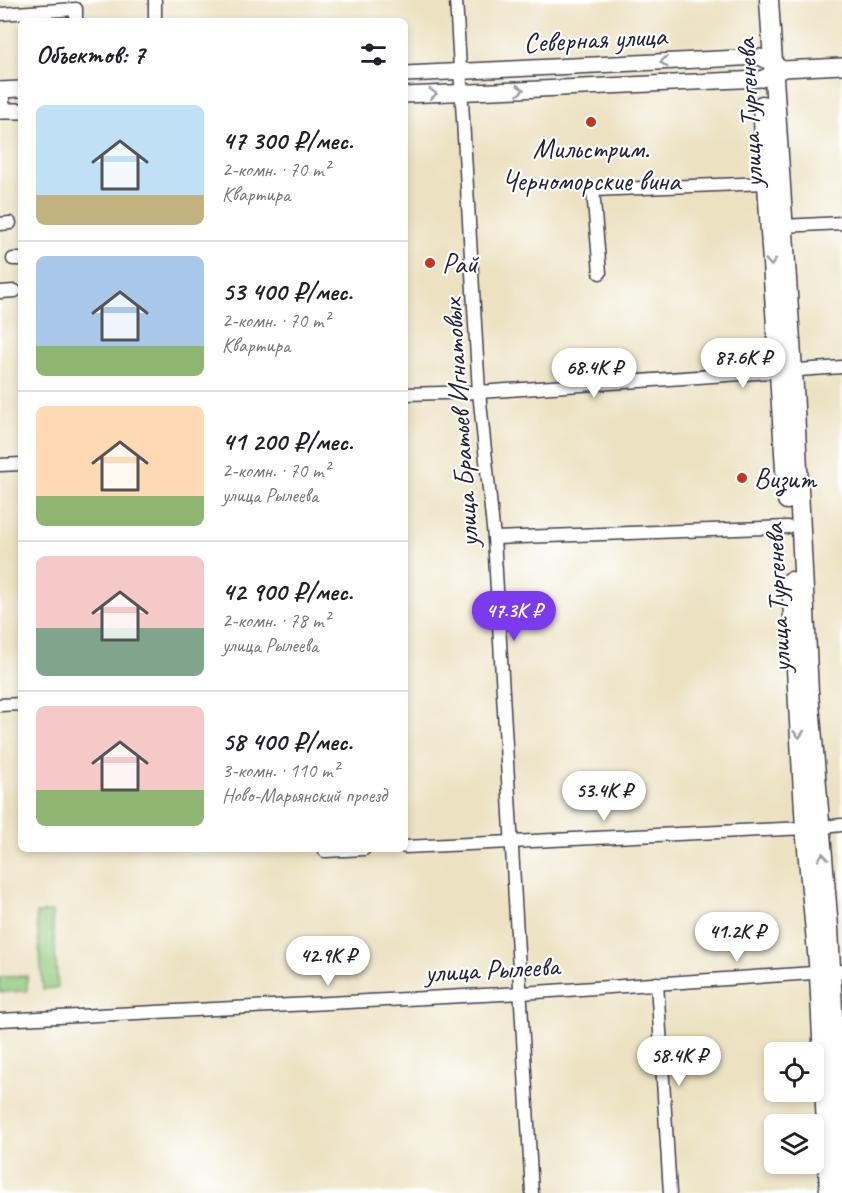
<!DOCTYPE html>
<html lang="ru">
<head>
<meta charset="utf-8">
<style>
	body { margin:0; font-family:Caveat,sans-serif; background:#f2f2f2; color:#202124; height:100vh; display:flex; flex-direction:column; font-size:22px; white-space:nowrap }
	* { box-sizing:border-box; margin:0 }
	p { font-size:20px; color:#757577 }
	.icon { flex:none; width:33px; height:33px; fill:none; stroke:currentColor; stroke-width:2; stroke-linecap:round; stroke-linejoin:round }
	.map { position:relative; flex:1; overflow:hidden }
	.side { position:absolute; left:18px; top:18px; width:390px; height:834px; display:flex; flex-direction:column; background:#fff; border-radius:9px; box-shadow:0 3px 9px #0003 }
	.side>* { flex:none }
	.fabs { position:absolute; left:764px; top:1042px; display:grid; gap:12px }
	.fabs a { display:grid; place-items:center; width:60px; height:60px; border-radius:9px; background:#fff; box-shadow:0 3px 9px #0003; font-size:30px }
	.price { position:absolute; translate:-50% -51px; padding:0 14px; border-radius:21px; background:#fff; color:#222; font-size:20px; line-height:39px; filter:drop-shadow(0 2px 3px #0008) }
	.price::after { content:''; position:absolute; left:50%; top:36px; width:18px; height:14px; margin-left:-9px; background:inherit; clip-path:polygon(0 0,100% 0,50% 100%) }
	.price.selected { background:#7c3aed; color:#fff }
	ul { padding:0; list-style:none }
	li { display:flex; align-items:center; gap:18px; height:150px; padding:0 18px }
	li+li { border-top:2px solid #e0e0e0 }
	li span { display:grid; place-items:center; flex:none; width:168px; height:120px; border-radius:9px; color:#555 }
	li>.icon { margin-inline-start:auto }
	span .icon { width:72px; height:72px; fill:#fffc; stroke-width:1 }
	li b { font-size:26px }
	h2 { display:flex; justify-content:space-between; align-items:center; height:72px; padding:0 18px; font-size:26px }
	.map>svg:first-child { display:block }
</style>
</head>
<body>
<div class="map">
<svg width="842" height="1193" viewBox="0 0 842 1193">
	<rect width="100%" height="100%" fill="#fff"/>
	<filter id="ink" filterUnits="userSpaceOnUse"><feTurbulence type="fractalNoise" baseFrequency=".0167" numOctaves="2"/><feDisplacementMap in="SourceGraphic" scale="12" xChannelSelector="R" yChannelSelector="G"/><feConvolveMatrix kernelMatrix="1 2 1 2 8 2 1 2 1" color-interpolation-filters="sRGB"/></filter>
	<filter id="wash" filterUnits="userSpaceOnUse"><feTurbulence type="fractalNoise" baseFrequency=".008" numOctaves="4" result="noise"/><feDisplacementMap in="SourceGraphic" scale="24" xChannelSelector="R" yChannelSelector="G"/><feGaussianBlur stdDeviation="1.35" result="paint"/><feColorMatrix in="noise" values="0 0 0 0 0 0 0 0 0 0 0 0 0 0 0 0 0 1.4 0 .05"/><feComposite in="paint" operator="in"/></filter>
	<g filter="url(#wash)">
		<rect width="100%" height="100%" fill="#ece2c2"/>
		<g fill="#92c97c" stroke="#5a765c" stroke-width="1.5">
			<polygon points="52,912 58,988 43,989 36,913"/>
			<polygon points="27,976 27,991 0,992 0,977"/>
		</g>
	</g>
	<g filter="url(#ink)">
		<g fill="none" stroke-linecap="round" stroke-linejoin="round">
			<defs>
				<g id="minor">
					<polyline points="155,0 155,21"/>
					<polyline points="456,0 479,392 494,538 532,1193"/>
					<polyline points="0,14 76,9 76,21"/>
					<polyline points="0,224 10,223"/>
					<polyline points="783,226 842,223"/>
					<polyline points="13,259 21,259"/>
					<polyline points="600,273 593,190 766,183"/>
					<polyline points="0,292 15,291"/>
					<polyline points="405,394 479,392 842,367"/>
					<polyline points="0,465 21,464"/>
					<polyline points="494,538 788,527"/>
					<polyline points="0,705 21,704"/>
					<polyline points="821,827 842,825"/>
					<polyline points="405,847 805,828"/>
					<polyline points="325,851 364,849"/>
					<polyline points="657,983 670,1193"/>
					<polyline points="0,1020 522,993 842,971"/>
				</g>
				<g id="major">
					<polyline points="405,74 760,57 781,68"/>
					<polyline points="0,90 21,89"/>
					<polyline points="1,90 2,111"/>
					<polyline points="405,95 761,79 784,69 842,66"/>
					<polyline points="0,111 21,111"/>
				</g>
				<g id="highway">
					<polyline points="769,0 794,388 809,692 829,928 842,1193"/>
					<polyline points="762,105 787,500"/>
					<polyline points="791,581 805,828 819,973 829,1193"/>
				</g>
			</defs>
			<use href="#minor" stroke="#403f4f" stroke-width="15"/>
			<use href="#major" stroke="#403f4f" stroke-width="18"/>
			<use href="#highway" stroke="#403f4f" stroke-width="21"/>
			<use href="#minor" stroke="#fff" stroke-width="12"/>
			<use href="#major" stroke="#fff" stroke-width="15"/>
			<use href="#highway" stroke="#fff" stroke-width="18"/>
		</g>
		<defs><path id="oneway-chevron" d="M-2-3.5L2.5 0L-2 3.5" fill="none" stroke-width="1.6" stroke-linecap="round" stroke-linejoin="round" transform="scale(1.5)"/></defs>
		<g stroke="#9c9ca7">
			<use href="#oneway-chevron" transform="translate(664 62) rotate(177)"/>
			<use href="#oneway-chevron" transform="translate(520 90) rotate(-3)"/>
			<use href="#oneway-chevron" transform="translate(433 94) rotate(-2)"/>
			<use href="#oneway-chevron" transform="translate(771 262) rotate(86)"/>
			<use href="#oneway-chevron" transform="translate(799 734) rotate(86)"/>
			<use href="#oneway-chevron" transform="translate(823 857) rotate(-95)"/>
		</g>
	</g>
	<g fill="#c8321e" stroke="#fff" stroke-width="2">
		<circle cx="591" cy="122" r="6"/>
		<circle cx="430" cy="263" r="6"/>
		<circle cx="742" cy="478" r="6"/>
	</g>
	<g text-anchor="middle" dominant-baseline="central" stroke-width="4.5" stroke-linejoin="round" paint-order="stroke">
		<g font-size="28" fill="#22223b" stroke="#fff">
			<text transform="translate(595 39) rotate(-3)">Северная улица</text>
			<text transform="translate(749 113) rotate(-93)">улица Тургенева</text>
			<text transform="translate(460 423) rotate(-94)">улица Братьев Игнатовых</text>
			<text transform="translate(777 598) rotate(-93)">улица Тургенева</text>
			<text transform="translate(492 969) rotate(-3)">улица Рылеева</text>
		</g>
		<g font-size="28" fill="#22223b" stroke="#fff" text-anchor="start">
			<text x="591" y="148" text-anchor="middle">Мильстрим.<tspan x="591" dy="32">Черноморские вина</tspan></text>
			<text x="442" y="263">Рай</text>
			<text x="754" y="478">Визит</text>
		</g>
	</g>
</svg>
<div class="fabs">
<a><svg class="icon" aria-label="locate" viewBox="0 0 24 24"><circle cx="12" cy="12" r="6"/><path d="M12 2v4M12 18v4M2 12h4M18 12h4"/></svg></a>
<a><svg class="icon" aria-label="layers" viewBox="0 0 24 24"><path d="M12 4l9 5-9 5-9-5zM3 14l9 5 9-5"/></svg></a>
</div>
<b class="price" style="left:743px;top:389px">87.6K ₽</b>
<b class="price" style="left:594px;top:399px">68.4K ₽</b>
<b class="price selected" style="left:514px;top:642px">47.3K ₽</b>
<b class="price" style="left:604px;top:822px">53.4K ₽</b>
<b class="price" style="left:737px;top:963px">41.2K ₽</b>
<b class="price" style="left:328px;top:987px">42.9K ₽</b>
<b class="price" style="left:679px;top:1087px">58.4K ₽</b>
<section class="side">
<h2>Объектов: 7<svg class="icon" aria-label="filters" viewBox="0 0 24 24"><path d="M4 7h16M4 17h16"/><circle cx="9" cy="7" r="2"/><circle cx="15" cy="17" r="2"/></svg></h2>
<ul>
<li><span style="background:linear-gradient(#bfe0f5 75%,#c2b280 0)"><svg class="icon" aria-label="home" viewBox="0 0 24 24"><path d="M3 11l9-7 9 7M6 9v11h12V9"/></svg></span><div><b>47 300 ₽/мес.</b><p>2-комн. · 70 m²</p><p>Квартира</p></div></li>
<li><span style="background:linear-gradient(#a9c7e8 75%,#8fb573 0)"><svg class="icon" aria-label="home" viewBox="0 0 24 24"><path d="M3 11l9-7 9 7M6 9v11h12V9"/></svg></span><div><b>53 400 ₽/мес.</b><p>2-комн. · 70 m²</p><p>Квартира</p></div></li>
<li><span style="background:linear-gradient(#ffd9b3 75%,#8fb573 0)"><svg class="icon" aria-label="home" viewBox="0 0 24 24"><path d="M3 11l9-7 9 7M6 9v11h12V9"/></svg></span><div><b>41 200 ₽/мес.</b><p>2-комн. · 70 m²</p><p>улица Рылеева</p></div></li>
<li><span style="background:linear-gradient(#f6c9c9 60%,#7fa58c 0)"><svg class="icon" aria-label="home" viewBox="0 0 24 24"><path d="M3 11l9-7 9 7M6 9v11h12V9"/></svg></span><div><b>42 900 ₽/мес.</b><p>2-комн. · 78 m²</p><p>улица Рылеева</p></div></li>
<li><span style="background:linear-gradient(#f6c9c9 70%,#8fb573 0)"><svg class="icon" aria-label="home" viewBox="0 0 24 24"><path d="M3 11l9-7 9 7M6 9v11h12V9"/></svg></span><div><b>58 400 ₽/мес.</b><p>3-комн. · 110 m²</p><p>Ново-Марьянский проезд</p></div></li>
</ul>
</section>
</div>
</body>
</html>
